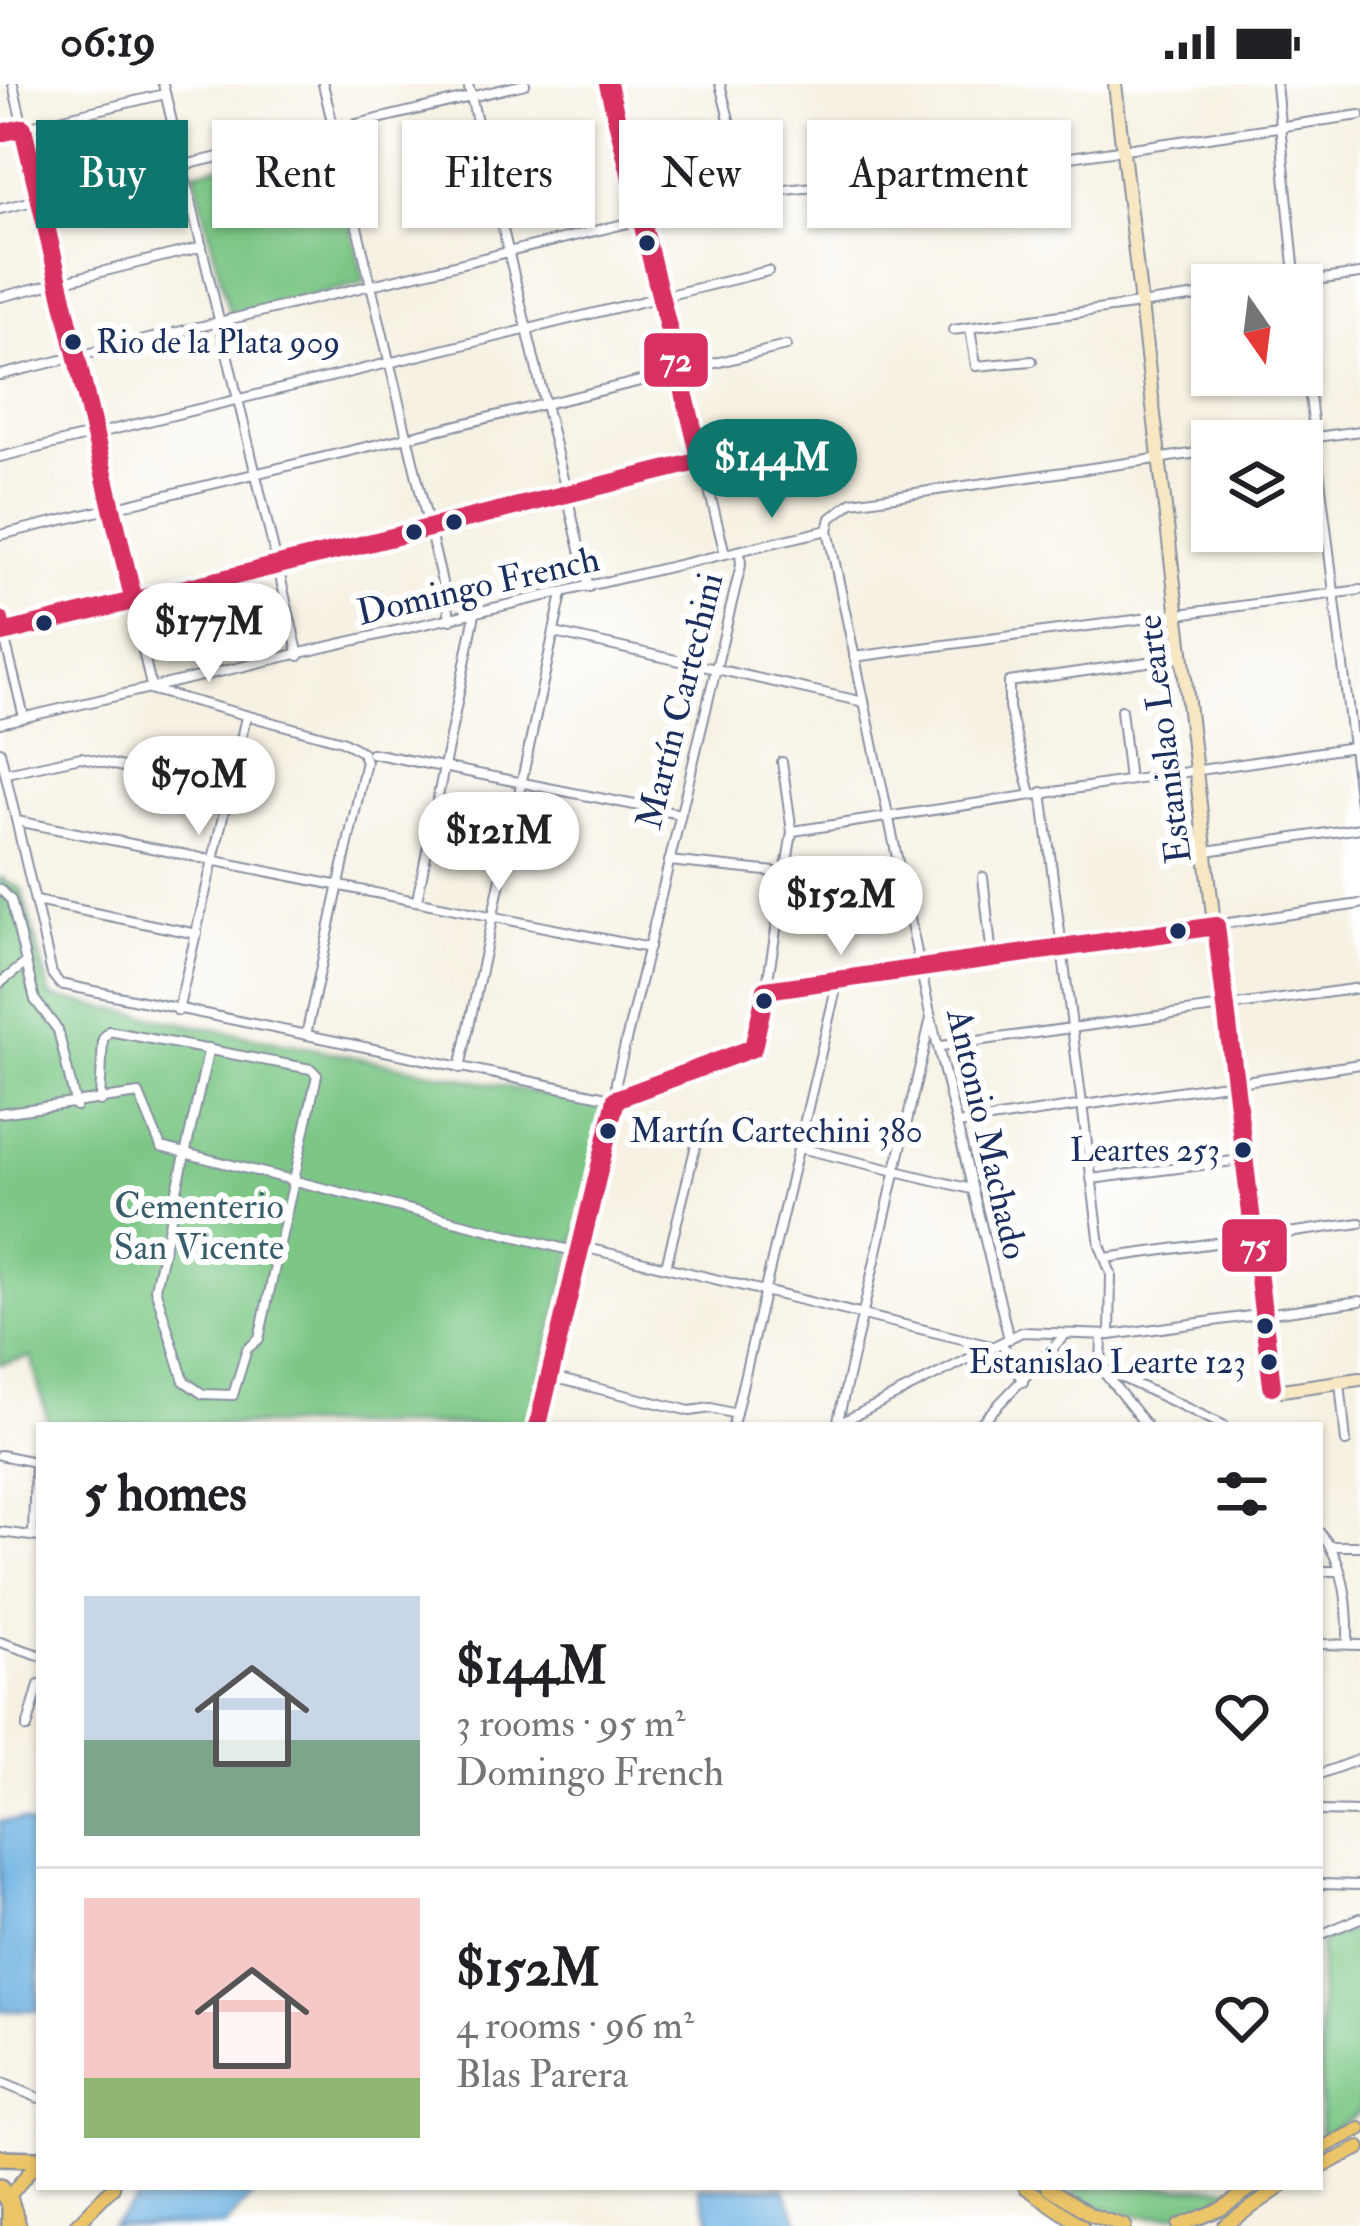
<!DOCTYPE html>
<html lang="en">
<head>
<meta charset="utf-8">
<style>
	body { margin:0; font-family:"IM FELL Double Pica",serif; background:#f6f6f6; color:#202124; height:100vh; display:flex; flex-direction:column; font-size:45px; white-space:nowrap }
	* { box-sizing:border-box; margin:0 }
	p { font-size:39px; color:#757577 }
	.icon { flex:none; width:66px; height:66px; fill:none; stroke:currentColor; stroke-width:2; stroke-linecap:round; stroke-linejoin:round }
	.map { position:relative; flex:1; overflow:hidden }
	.side { position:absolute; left:36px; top:1338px; width:1287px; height:768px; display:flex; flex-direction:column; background:#fff; border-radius:0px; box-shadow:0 3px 9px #0004 }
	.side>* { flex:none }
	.hud { position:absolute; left:36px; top:36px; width:1290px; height:108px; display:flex; gap:24px }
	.needle { width:78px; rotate:166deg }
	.buttons { position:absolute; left:1191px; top:180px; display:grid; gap:24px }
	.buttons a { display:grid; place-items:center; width:132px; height:132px; border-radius:0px; background:#fff; box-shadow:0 3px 9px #0004; font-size:60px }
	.price { position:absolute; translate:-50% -102px; padding:0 27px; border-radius:42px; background:#fff; color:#222; font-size:39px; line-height:78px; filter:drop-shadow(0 3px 6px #0008) }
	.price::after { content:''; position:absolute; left:50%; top:72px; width:36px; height:27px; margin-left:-18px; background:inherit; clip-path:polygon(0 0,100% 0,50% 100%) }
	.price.on { background:#0f766e; color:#fff }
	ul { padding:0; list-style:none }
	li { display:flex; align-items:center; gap:36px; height:300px; padding:0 48px }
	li+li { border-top:3px solid #e0e0e0 }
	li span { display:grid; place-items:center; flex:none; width:336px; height:240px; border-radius:0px; color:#555 }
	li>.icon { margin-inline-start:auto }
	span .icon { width:144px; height:144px; fill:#fffc; stroke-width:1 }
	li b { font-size:51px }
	h2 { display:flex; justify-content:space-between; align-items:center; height:144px; padding:0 48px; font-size:51px }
	.tag { padding:0 42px; border-radius:0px; background:#fff; box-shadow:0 3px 9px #0004; font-size:42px; line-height:108px }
	.tag.on { background:#0f766e; color:#fff }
	.status { display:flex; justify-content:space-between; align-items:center; height:84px; padding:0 60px; background:#fff; direction:ltr }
	.status svg { height:33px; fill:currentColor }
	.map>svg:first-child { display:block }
</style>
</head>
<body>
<div class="status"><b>06:19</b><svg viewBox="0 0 49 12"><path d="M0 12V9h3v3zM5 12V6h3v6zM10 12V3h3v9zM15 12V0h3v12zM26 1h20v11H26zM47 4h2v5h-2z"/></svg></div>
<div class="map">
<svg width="1360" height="2142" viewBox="0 0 1360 2142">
	<rect width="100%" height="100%" fill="#fff"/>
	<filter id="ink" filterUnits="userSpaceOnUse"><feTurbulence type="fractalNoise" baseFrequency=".00833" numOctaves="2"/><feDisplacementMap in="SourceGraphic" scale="24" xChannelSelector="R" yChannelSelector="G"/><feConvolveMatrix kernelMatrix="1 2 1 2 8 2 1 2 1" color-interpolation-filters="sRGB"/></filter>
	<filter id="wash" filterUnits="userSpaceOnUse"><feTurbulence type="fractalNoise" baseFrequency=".004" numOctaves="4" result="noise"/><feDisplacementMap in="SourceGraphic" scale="48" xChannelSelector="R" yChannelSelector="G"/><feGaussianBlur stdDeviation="2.7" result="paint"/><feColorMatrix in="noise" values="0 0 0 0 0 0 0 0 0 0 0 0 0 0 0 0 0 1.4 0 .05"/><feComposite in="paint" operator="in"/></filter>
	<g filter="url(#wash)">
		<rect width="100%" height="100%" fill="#f6f1e2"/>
		<g fill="#7bc785" stroke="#4b7b72" stroke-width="3">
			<polygon points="330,54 365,199 230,232 194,88"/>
			<polygon points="0,794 21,805 51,913 609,1023 529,1341 49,1341 31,1273 0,1280"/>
			<polygon points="1360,1842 1360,2028 1320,2053 1320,1859"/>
			<path d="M1060,2103H1242C1177,2142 1127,2142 1060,2103Z"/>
		</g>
		<g fill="#6ab1e1" stroke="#4270a0" stroke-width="3">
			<polygon points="0,1737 23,1737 39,1745 39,1926 0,1927"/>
			<polygon points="149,2103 260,2103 225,2142 111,2142"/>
			<polygon points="698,2103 783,2103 801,2142 713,2142"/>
		</g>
	</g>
	<g filter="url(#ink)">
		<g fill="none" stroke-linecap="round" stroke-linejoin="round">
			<defs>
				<g id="street">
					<polyline points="13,0 152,606 342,657 362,668 366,677 306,951"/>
					<polyline points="163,0 299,572"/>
					<polyline points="323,0 451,536"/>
					<polyline points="468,0 589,503"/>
					<polyline points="608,0 725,470"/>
					<polyline points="720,0 748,110"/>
					<polyline points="1276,0 1296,201"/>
					<polyline points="0,49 165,10"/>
					<polyline points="0,125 525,0"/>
					<polyline points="1278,201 1360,190"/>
					<polyline points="0,213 202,163"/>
					<polyline points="970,244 976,282 1032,277"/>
					<polyline points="953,246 1212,210"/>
					<polyline points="1302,248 1360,720"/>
					<polyline points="0,291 748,110 1001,83 1360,31"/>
					<polyline points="1288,357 1360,347"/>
					<polyline points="0,373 768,187"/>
					<polyline points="0,451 786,262"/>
					<polyline points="0,536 24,633"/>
					<polyline points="3,549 808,353"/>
					<polyline points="555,549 864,618"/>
					<polyline points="854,573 1360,506"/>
					<polyline points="1121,626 1129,696"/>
					<polyline points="0,639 828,446"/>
					<polyline points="0,667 52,890 60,900 616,1015 745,969 758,956 792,748 782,678"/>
					<polyline points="372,669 680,730"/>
					<polyline points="6,689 81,673 230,709"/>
					<polyline points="1042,708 1100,1161 1111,1190 1110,1251"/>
					<polyline points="1031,710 1009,624 1009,598 1182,573"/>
					<polyline points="17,737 649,864"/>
					<polyline points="793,747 1360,662"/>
					<polyline points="1207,767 1360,744"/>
					<polyline points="669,777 785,789"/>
					<polyline points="983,793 992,873"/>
					<polyline points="0,805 11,816 35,916 58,946 76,1022"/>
					<polyline points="417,816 475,530"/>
					<polyline points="36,817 197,850"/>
					<polyline points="0,899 26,879"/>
					<polyline points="766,906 1360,820"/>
					<polyline points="178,927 246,633"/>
					<polyline points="941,962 1360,904"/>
					<polyline points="460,984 562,510"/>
					<polyline points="100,1017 103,955 109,947 311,985 317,991 259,1255 247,1265 233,1311 203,1310 184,1297 155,1204 209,964"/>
					<polyline points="0,1029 139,1010 161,1063 581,1169"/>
					<polyline points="957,1040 1360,980"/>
					<polyline points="800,1064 971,1105"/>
					<polyline points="1091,1095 1241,1076"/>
					<polyline points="583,1163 995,1263"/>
					<polyline points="1106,1174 1360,1139"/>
					<polyline points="666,1182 698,1053"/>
					<polyline points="1009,1255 930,930 828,446 831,434 852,418 1212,367"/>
					<polyline points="1002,1260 1023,1298"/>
					<polyline points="1101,1284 1223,1341"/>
					<polyline points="1101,1284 1102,1251"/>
					<polyline points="1101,1285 1146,1341"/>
					<polyline points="551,1293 690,1327 711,1324 736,1330"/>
					<polyline points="1340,1298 1346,1358"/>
					<polyline points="538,1341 615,1029 616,998 741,481 740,467"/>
					<polyline points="733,1341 838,896"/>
					<polyline points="836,1341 1022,1248 1110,1251 1360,1217"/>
					<polyline points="837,1341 930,938"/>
					<polyline points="979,1341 1065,1251"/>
					<polyline points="0,1371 35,1378 33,1452"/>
					<polyline points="0,1448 39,1453"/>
					<path d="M1320,1449C1345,1477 1349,1524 1348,1560"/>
					<polyline points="1332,1462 1360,1462"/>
					<polyline points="1320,1487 1339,1487"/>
					<polyline points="0,1558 39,1571"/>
					<polyline points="1320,1560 1360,1561"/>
					<polyline points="27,1644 39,1601"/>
					<polyline points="1320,1690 1360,1675"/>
					<polyline points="1320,1727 1360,1728"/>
					<polyline points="1320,1800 1360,1801"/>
					<polyline points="1320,1851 1360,1834"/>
					<polyline points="0,1998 39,2014"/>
				</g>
				<polyline id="secondary" points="1115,0 1268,1297 1282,1306 1360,1295"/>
				<g id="primary">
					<polyline points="1320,2065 1360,2045"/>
					<polyline points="1320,2083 1360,2064"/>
					<polyline points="1025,2103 1082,2142"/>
					<polyline points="1048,2103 1091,2131 1125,2142"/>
					<polyline points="20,2142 10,2111 39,2076"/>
					<polyline points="75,2142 113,2103"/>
					<polyline points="1179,2142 1221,2125 1253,2103"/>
					<polyline points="1224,2142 1281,2103"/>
				</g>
				<g id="highway">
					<polyline points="0,2074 39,2075"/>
					<polyline points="0,2103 10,2122 10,2142"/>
				</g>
			</defs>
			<use href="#street" stroke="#8890a0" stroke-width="12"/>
			<use href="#secondary" stroke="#8890a0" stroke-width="16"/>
			<use href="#primary" stroke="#8890a0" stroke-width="16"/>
			<use href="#highway" stroke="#8890a0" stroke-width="20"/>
			<use href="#street" stroke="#fff" stroke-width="8"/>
			<use href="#secondary" stroke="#f7e8c3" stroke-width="12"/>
			<use href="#primary" stroke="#ecc569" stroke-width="12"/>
			<use href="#highway" stroke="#ecc569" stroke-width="15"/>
			<defs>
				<g id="bus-1">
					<polyline points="1216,842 1272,1302"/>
					<polyline points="766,906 1216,842"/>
					<polyline points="616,1015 753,964 766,906"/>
					<polyline points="538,1341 616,1015"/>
				</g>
				<g id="bus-2">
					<polyline points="608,0 701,377"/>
					<polyline points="0,49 23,44 134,518"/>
					<polyline points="0,536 3,549 701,377"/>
				</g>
			</defs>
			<use href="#bus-1" stroke="#fff" stroke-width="27"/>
			<use href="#bus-2" stroke="#fff" stroke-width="27"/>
			<use href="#bus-1" stroke="#d93062" stroke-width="18"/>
			<use href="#bus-2" stroke="#d93062" stroke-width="18"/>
		</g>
	</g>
	<g fill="#1b2f5e" stroke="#fff" stroke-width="4.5">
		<circle cx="647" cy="159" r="10"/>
		<circle cx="73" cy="258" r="10"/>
		<circle cx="454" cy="438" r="10"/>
		<circle cx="414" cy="448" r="10"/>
		<circle cx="44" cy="539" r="10"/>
		<circle cx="1178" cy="847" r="10"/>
		<circle cx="764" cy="917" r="10"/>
		<circle cx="608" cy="1047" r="10"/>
		<circle cx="1243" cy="1066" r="10"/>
		<circle cx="1265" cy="1242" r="10"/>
		<circle cx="1269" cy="1278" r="10"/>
	</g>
	<g text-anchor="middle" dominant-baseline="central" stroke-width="12" stroke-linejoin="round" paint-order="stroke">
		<g font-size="33" fill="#1b2f5e" stroke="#fff" text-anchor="start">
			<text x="96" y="258">Rio de la Plata 909</text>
			<text x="630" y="1047">Martín Cartechini 380</text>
			<text x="1220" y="1066" text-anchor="end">Leartes 253</text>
			<text x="1246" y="1278" text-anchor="end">Estanislao Learte 123</text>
		</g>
		<g font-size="36" fill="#1b2f5e" stroke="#fff">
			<text transform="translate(478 502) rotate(-13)">Domingo French</text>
			<text transform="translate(680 617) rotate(-76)">Martín Cartechini</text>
			<text transform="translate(1164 655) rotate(-97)">Estanislao Learte</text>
			<text transform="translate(987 1050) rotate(77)">Antonio Machado</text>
		</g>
		<g font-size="36" fill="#385d6a" stroke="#fff">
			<text x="199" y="1122">Cementerio<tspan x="199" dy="41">San Vicente</tspan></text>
		</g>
	</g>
	<g stroke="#fff" stroke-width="4.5">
		<rect x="642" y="247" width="68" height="58" rx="12" fill="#d93062"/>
		<rect x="1220" y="1133" width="69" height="57" rx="12" fill="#d93062"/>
	</g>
	<g font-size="33" text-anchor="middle" font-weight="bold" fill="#fff">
		<text x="676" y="287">72</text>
		<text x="1255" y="1173">75</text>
	</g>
</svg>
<div class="buttons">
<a><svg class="needle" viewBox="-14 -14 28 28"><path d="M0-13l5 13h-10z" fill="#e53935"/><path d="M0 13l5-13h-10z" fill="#757577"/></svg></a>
<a><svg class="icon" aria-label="layers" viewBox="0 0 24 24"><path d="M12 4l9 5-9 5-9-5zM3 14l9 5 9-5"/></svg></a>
</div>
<b class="price on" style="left:772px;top:437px">$144M</b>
<b class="price" style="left:209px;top:601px">$177M</b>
<b class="price" style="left:199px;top:754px">$70M</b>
<b class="price" style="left:499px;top:810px">$121M</b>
<b class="price" style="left:841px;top:874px">$152M</b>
<div class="hud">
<a class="tag on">Buy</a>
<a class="tag">Rent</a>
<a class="tag">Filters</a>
<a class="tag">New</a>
<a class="tag">Apartment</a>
</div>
<section class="side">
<h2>5 homes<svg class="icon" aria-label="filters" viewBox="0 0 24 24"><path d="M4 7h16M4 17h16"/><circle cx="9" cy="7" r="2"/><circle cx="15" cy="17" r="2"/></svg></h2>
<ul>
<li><span style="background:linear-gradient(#c9d6e8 60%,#7fa58c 0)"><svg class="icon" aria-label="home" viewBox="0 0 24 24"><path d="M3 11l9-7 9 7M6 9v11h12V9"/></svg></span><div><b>$144M</b><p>3 rooms · 95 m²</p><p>Domingo French</p></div><svg class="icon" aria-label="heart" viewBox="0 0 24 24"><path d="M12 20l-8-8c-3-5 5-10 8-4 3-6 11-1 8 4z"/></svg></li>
<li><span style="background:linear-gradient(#f6c9c9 75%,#8fb573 0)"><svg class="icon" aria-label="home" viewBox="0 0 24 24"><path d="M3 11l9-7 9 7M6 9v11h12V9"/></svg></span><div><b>$152M</b><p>4 rooms · 96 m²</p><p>Blas Parera</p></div><svg class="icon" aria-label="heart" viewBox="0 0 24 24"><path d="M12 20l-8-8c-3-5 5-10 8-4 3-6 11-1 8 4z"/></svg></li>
</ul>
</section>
</div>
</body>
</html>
